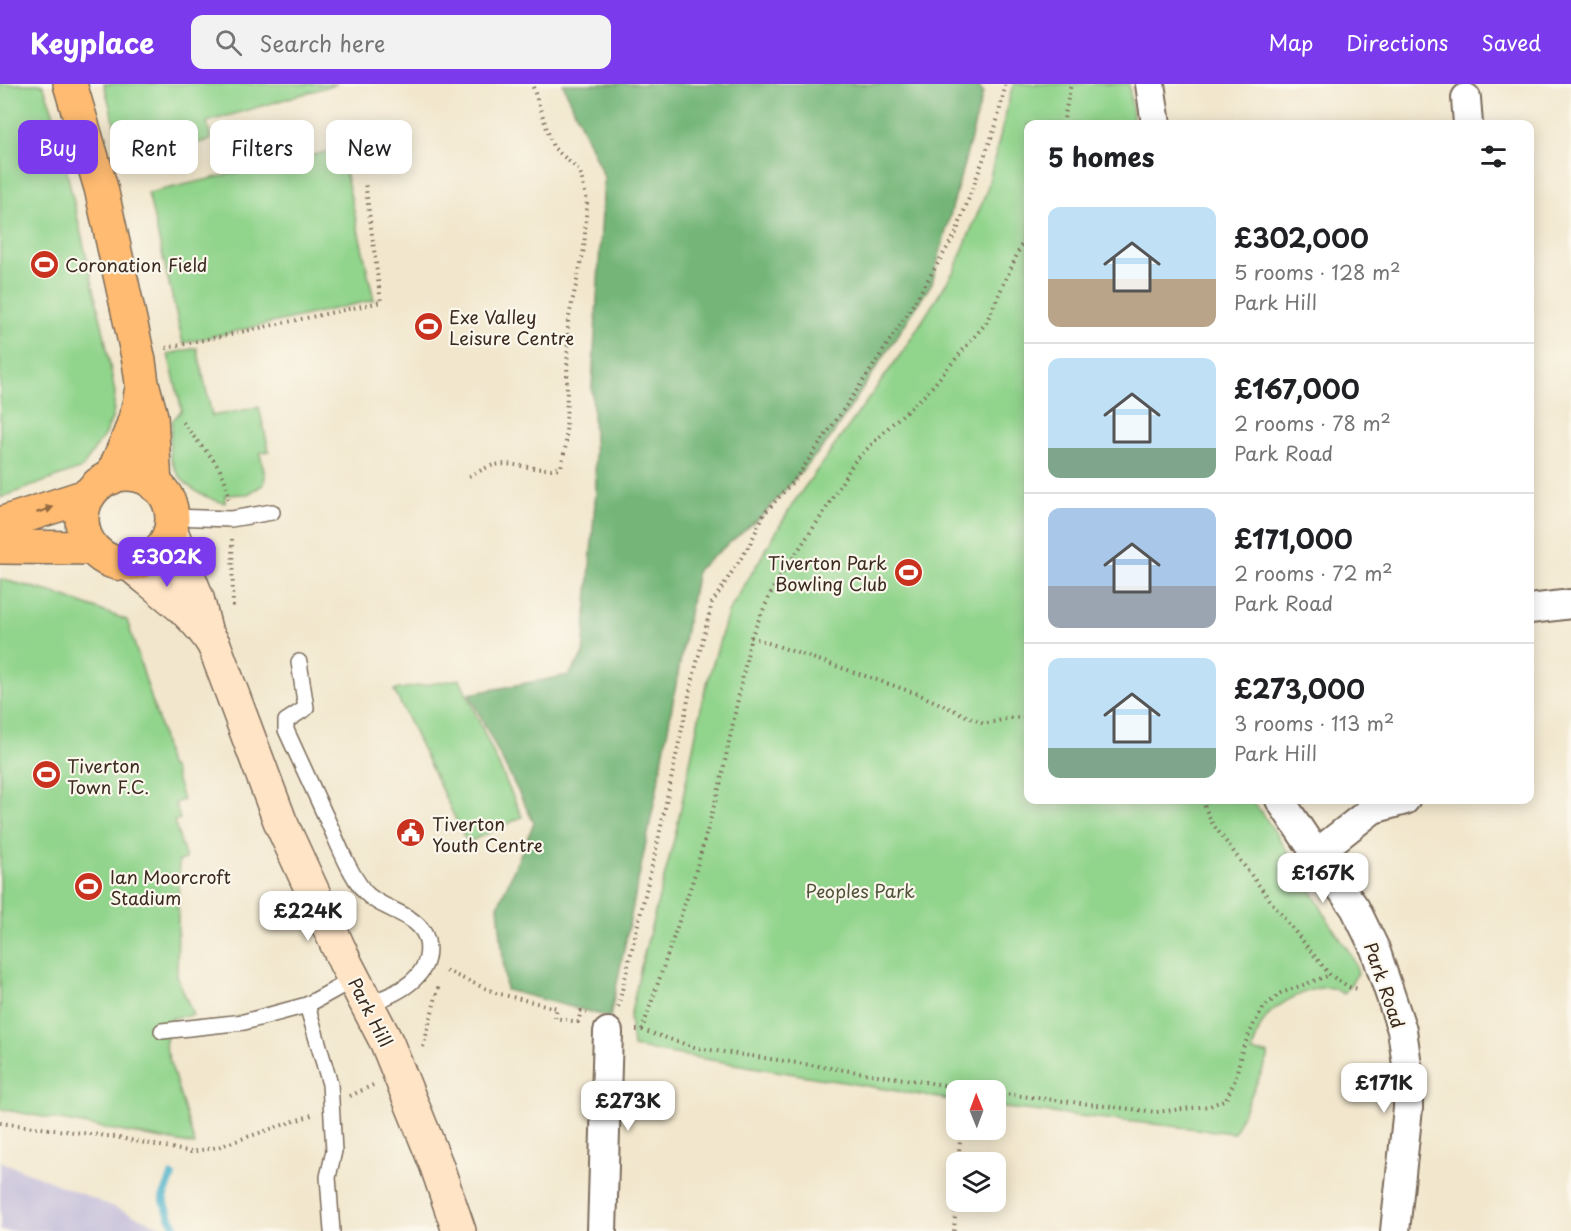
<!DOCTYPE html>
<html lang="en">
<head>
<meta charset="utf-8">
<style>
	body { margin:0; font-family:"Playpen Sans",sans-serif; background:#f2f2f2; color:#202124; height:100vh; display:flex; flex-direction:column; font-size:22px; white-space:nowrap }
	* { box-sizing:border-box; margin:0 }
	p { font-size:20px; color:#757577 }
	.icon { flex:none; width:33px; height:33px; fill:none; stroke:currentColor; stroke-width:2; stroke-linecap:round; stroke-linejoin:round }
	.map { position:relative; flex:1; overflow:hidden }
	.drawer { position:absolute; left:1024px; top:36px; width:510px; height:684px; display:flex; flex-direction:column; background:#fff; border-radius:12px; box-shadow:0 3px 15px #0003 }
	.drawer>* { flex:none }
	.guide { position:absolute; left:18px; top:36px; width:570px; height:54px; display:flex; gap:12px }
	.needle { width:39px; rotate:359deg }
	.fabs { position:absolute; left:946px; top:996px; display:grid; gap:12px }
	.fabs a { display:grid; place-items:center; width:60px; height:60px; border-radius:12px; background:#fff; box-shadow:0 3px 15px #0003; font-size:30px }
	.price { position:absolute; translate:-50% -51px; padding:0 14px; border-radius:12px; background:#fff; color:#222; font-size:20px; line-height:39px; filter:drop-shadow(0 2px 3px #0008) }
	.price::after { content:''; position:absolute; left:50%; top:36px; width:18px; height:14px; margin-left:-9px; background:inherit; clip-path:polygon(0 0,100% 0,50% 100%) }
	.price.active { background:#7c3aed; color:#fff }
	ul { padding:0; list-style:none }
	li { display:flex; align-items:center; gap:18px; height:150px; padding:0 24px }
	li+li { border-top:2px solid #e0e0e0 }
	li span { display:grid; place-items:center; flex:none; width:168px; height:120px; border-radius:12px; color:#555 }
	li>.icon { margin-inline-start:auto }
	span .icon { width:72px; height:72px; fill:#fffc; stroke-width:1 }
	li b { font-size:26px }
	h2 { display:flex; justify-content:space-between; align-items:center; height:72px; padding:0 24px; font-size:26px }
	.pill { padding:0 21px; border-radius:12px; background:#fff; box-shadow:0 3px 15px #0003; font-size:21px; line-height:54px }
	.pill.active { background:#7c3aed; color:#fff }
	header { display:flex; align-items:center; gap:36px; box-sizing:border-box; height:84px; padding:0 30px; background:#7c3aed; color:#fff }
	header strong { font-size:28px }
	nav { display:flex; gap:33px; margin-inline-start:auto; font-size:21px }
	.search { width:420px; height:54px; background:#f2f2f2; display:flex; align-items:center; gap:15px; box-sizing:border-box; padding:0 21px; border-radius:12px; color:#757577; font-size:22px }
	.map>svg:first-child { display:block }
</style>
</head>
<body>
<header>
<strong>Keyplace</strong>
<div class="search"><svg class="icon" aria-label="search" viewBox="0 0 24 24"><circle cx="10" cy="10" r="6"/><path d="M15 15l6 6"/></svg>Search here</div>
<nav><a>Map</a><a>Directions</a><a>Saved</a></nav>
</header>
<div class="map">
<svg width="1571" height="1147" viewBox="0 0 1571 1147">
	<rect width="100%" height="100%" fill="#fbf7ec"/>
	<filter id="ink" filterUnits="userSpaceOnUse"><feTurbulence type="fractalNoise" baseFrequency=".0167" numOctaves="2"/><feDisplacementMap in="SourceGraphic" scale="12" xChannelSelector="R" yChannelSelector="G"/><feConvolveMatrix kernelMatrix="1 2 1 2 8 2 1 2 1" color-interpolation-filters="sRGB"/></filter>
	<filter id="wash" filterUnits="userSpaceOnUse"><feTurbulence type="fractalNoise" baseFrequency=".008" numOctaves="4" result="noise"/><feDisplacementMap in="SourceGraphic" scale="24" xChannelSelector="R" yChannelSelector="G"/><feGaussianBlur stdDeviation="1.35" result="paint"/><feColorMatrix in="noise" values="0 0 0 0 0 0 0 0 0 0 0 0 0 0 0 0 0 1.4 0 .05"/><feComposite in="paint" operator="in"/></filter>
	<g filter="url(#wash)">
		<rect width="100%" height="100%" fill="#f2e7cd"/>
		<polygon fill="#c6c0da" points="0,1077 173,1147 0,1147"/>
		<g fill="#91d48c" stroke="#667f55" stroke-width="1.5">
			<polygon points="0,0 43,0 53,28 104,249 115,309 113,332 105,350 82,384 0,414"/>
			<polygon points="104,0 337,0 207,38 211,56 124,76"/>
			<path d="M1013,0H1129L1134,40H1029V716H1252C1282,755 1306,798 1331,841C1342,860 1353,867 1358,889L1344,910C1340,908 1336,905 1331,904C1314,901 1283,917 1270,929C1260,938 1256,955 1252,968L1268,970V974L1234,1049L996,1023V1006H957V1017L633,963L630,933L642,878L676,748L704,609L728,529L794,418L903,267L954,187L986,109Z"/>
			<polygon points="340,65 374,216 183,259 148,109"/>
			<path d="M197,264L212,332L259,323L269,367L260,369L265,392L264,400L248,410L225,411V419C200,413 176,399 170,371C168,360 172,348 172,337L182,326L168,270Z"/>
			<polygon points="0,495 51,508 127,536 160,642 169,682 173,684 183,716 175,719 180,735 174,737 186,775 179,777 177,892 193,931 172,934 165,961 195,1061 0,1025"/>
			<polygon points="460,595 522,733 467,759 394,606"/>
		</g>
		<polygon fill="#74b678" stroke="#58704b" stroke-width="1.5" points="563,0 977,0 983,9 932,199 829,356 764,430 697,486 656,710 610,933 506,906 498,822 534,739 469,610 569,591 583,571 596,406 592,303 604,93"/>
		<g fill="none" stroke-linecap="round" stroke-linejoin="round">
			<polyline stroke="#4cb2cb" stroke-width="8" points="172,1092 163,1114 171,1136 178,1147"/>
		</g>
	</g>
	<g filter="url(#ink)">
		<g fill="none" stroke-linecap="round" stroke-linejoin="round">
			<defs>
				<g id="lane">
					<polyline points="172,433 231,435 272,428"/>
					<path d="M299,578L306,624L286,637V646C301,678 315,710 330,742C340,764 349,788 364,807C381,827 421,829 427,857C434,894 395,911 367,920"/>
					<polyline points="307,921 330,1000 334,1067 328,1093 332,1147"/>
					<polyline points="162,947 244,938 307,921 354,895"/>
				</g>
				<g id="street">
					<polyline points="1150,0 1156,40"/>
					<polyline points="1466,14 1468,40"/>
					<polyline points="1530,525 1571,520"/>
					<polyline points="1280,716 1316,770 1355,824 1375,865 1402,946 1408,988 1408,1024 1395,1147"/>
					<polyline points="1316,770 1373,725 1405,716"/>
					<polyline points="602,1147 608,948"/>
				</g>
				<g id="secondary">
					<polyline points="171,447 197,514 205,545"/>
					<path d="M130,480C158,505 194,527 214,561L280,737L346,880L387,959L436,1080L459,1147"/>
				</g>
				<g id="primary">
					<polyline points="70,0 101,104 139,277 142,299 151,332 155,401"/>
					<circle cx="127" cy="435" r="45"/>
					<path d="M111,394C123,366 137,339 141,309"/>
					<polyline points="0,440 89,411"/>
					<polyline points="0,463 92,464"/>
				</g>
			</defs>
			<use href="#lane" stroke="#7b6c5b" stroke-width="18"/>
			<use href="#street" stroke="#7b6c5b" stroke-width="32"/>
			<use href="#secondary" stroke="#7b6c5b" stroke-width="36"/>
			<use href="#primary" stroke="#7b6c5b" stroke-width="36"/>
			<g stroke="#7b6c5b" stroke-width="4" stroke-dasharray="1.5 4.5" stroke-linecap="butt">
				<polyline points="1063,40 1071,0"/>
				<polyline points="166,264 381,218 365,98"/>
				<path d="M183,338C201,366 226,380 229,415"/>
				<path d="M469,392C477,389 487,382 495,381C518,377 540,390 561,383L566,360L568,237L584,165L587,117L580,87L553,63L532,0"/>
				<polyline points="232,455 233,523"/>
				<polyline points="751,553 918,610 984,640 1010,634 1029,633"/>
				<polyline points="1202,716 1212,739 1276,824 1330,891 1349,903 1359,905"/>
				<polyline points="446,887 496,909 557,924 555,934 578,938 581,927 587,929"/>
				<polyline points="618,923 657,761 692,598 712,519 750,460 764,430 796,394 868,290 911,224 956,149 996,41 1006,0"/>
				<polyline points="636,946 642,946 697,964 978,1006"/>
				<polyline points="642,946 694,793 720,701 751,553 774,502 824,428 854,378 892,340 926,310 986,239 1029,144"/>
				<polyline points="423,963 439,901"/>
				<polyline points="996,1009 1156,1028 1210,1022 1226,1015 1235,996 1242,966 1254,940 1264,923 1281,909 1330,891"/>
				<polyline points="350,1012 373,1001"/>
				<polyline points="0,1039 115,1053 191,1068 218,1063 312,1031"/>
				<polyline points="958,1078 961,1046"/>
				<polyline points="954,1147 957,1102"/>
			</g>
			<use href="#lane" stroke="#fff" stroke-width="15"/>
			<use href="#street" stroke="#fff" stroke-width="28"/>
			<use href="#secondary" stroke="#ffe4c6" stroke-width="33"/>
			<use href="#primary" stroke="#febb71" stroke-width="33"/>
		</g>
		<defs><path id="oneway-solid" d="M-6-.8H1V-3.2L6.5 0L1 3.2V.8H-6Z" transform="scale(1.5)"/></defs>
		<use fill="#936b43" href="#oneway-solid" transform="translate(45 426) rotate(-18)"/>
	</g>
	<defs>
		<symbol id="stadium-disc" viewBox="-11 -11 22 22"><circle r="9.5" fill="#c8321e" stroke="#fbf7ec"/><path d="M0-5a6.5 5 0 1 0 0 10a6.5 5 0 1 0 0-10ZM-3.5-1.8h7v3.6h-7Z" fill="#fff"/></symbol>
		<symbol id="civic-disc" viewBox="-11 -11 22 22"><circle r="9.5" fill="#c8321e" stroke="#fbf7ec"/><path d="M-.6-6.5H3V-4.5H.6V-3L4-1V1h2V6H-6V1h2V-1L-.6-3ZM-1.2 2.5V6h2.4V2.5Z" fill="#fff"/></symbol>
	</defs>
	<g fill-rule="evenodd">
		<use href="#stadium-disc" x="28" y="164" width="33" height="33"/>
		<use href="#stadium-disc" x="412" y="226" width="33" height="33"/>
		<use href="#stadium-disc" x="892" y="472" width="33" height="33"/>
		<use href="#stadium-disc" x="30" y="674" width="33" height="33"/>
		<use href="#civic-disc" x="394" y="732" width="33" height="33"/>
		<use href="#stadium-disc" x="72" y="786" width="33" height="33"/>
	</g>
	<g text-anchor="middle" dominant-baseline="central" stroke-width="4.5" stroke-linejoin="round" paint-order="stroke">
		<g font-size="18" fill="#3b2a1e" stroke="#fbf7ec" text-anchor="start">
			<text x="65" y="180">Coronation Field</text>
			<text x="449" y="232">Exe Valley<tspan x="449" dy="21">Leisure Centre</tspan></text>
			<text x="887" y="478" text-anchor="end">Tiverton Park<tspan x="887" dy="21">Bowling Club</tspan></text>
			<text x="67" y="681">Tiverton<tspan x="67" dy="21">Town F.C.</tspan></text>
			<text x="432" y="739">Tiverton<tspan x="432" dy="21">Youth Centre</tspan></text>
			<text x="110" y="792">Ian Moorcroft<tspan x="110" dy="21">Stadium</tspan></text>
		</g>
		<g font-size="18" fill="#50543a" stroke="#fbf7ec">
			<text x="860" y="806">Peoples Park</text>
		</g>
		<g font-size="18" fill="#3b2a1e" stroke="#fbf7ec">
			<text transform="translate(1385 901) rotate(71)">Park Road</text>
			<text transform="translate(371 928) rotate(63)">Park Hill</text>
		</g>
	</g>
</svg>
<div class="fabs">
<a><svg class="needle" viewBox="-14 -14 28 28"><path d="M0-13l5 13h-10z" fill="#e53935"/><path d="M0 13l5-13h-10z" fill="#757577"/></svg></a>
<a><svg class="icon" aria-label="layers" viewBox="0 0 24 24"><path d="M12 4l9 5-9 5-9-5zM3 14l9 5 9-5"/></svg></a>
</div>
<b class="price active" style="left:167px;top:504px">£302K</b>
<b class="price" style="left:1323px;top:820px">£167K</b>
<b class="price" style="left:308px;top:858px">£224K</b>
<b class="price" style="left:1384px;top:1030px">£171K</b>
<b class="price" style="left:628px;top:1048px">£273K</b>
<div class="guide">
<a class="pill active">Buy</a>
<a class="pill">Rent</a>
<a class="pill">Filters</a>
<a class="pill">New</a>
</div>
<section class="drawer">
<h2>5 homes<svg class="icon" aria-label="filters" viewBox="0 0 24 24"><path d="M4 7h16M4 17h16"/><circle cx="9" cy="7" r="2"/><circle cx="15" cy="17" r="2"/></svg></h2>
<ul>
<li><span style="background:linear-gradient(#bfe0f5 60%,#b9a48a 0)"><svg class="icon" aria-label="home" viewBox="0 0 24 24"><path d="M3 11l9-7 9 7M6 9v11h12V9"/></svg></span><div><b>£302,000</b><p>5 rooms · 128 m²</p><p>Park Hill</p></div></li>
<li><span style="background:linear-gradient(#bfe0f5 75%,#7fa58c 0)"><svg class="icon" aria-label="home" viewBox="0 0 24 24"><path d="M3 11l9-7 9 7M6 9v11h12V9"/></svg></span><div><b>£167,000</b><p>2 rooms · 78 m²</p><p>Park Road</p></div></li>
<li><span style="background:linear-gradient(#a9c7e8 65%,#9aa5b1 0)"><svg class="icon" aria-label="home" viewBox="0 0 24 24"><path d="M3 11l9-7 9 7M6 9v11h12V9"/></svg></span><div><b>£171,000</b><p>2 rooms · 72 m²</p><p>Park Road</p></div></li>
<li><span style="background:linear-gradient(#bfe0f5 75%,#7fa58c 0)"><svg class="icon" aria-label="home" viewBox="0 0 24 24"><path d="M3 11l9-7 9 7M6 9v11h12V9"/></svg></span><div><b>£273,000</b><p>3 rooms · 113 m²</p><p>Park Hill</p></div></li>
</ul>
</section>
</div>
</body>
</html>
